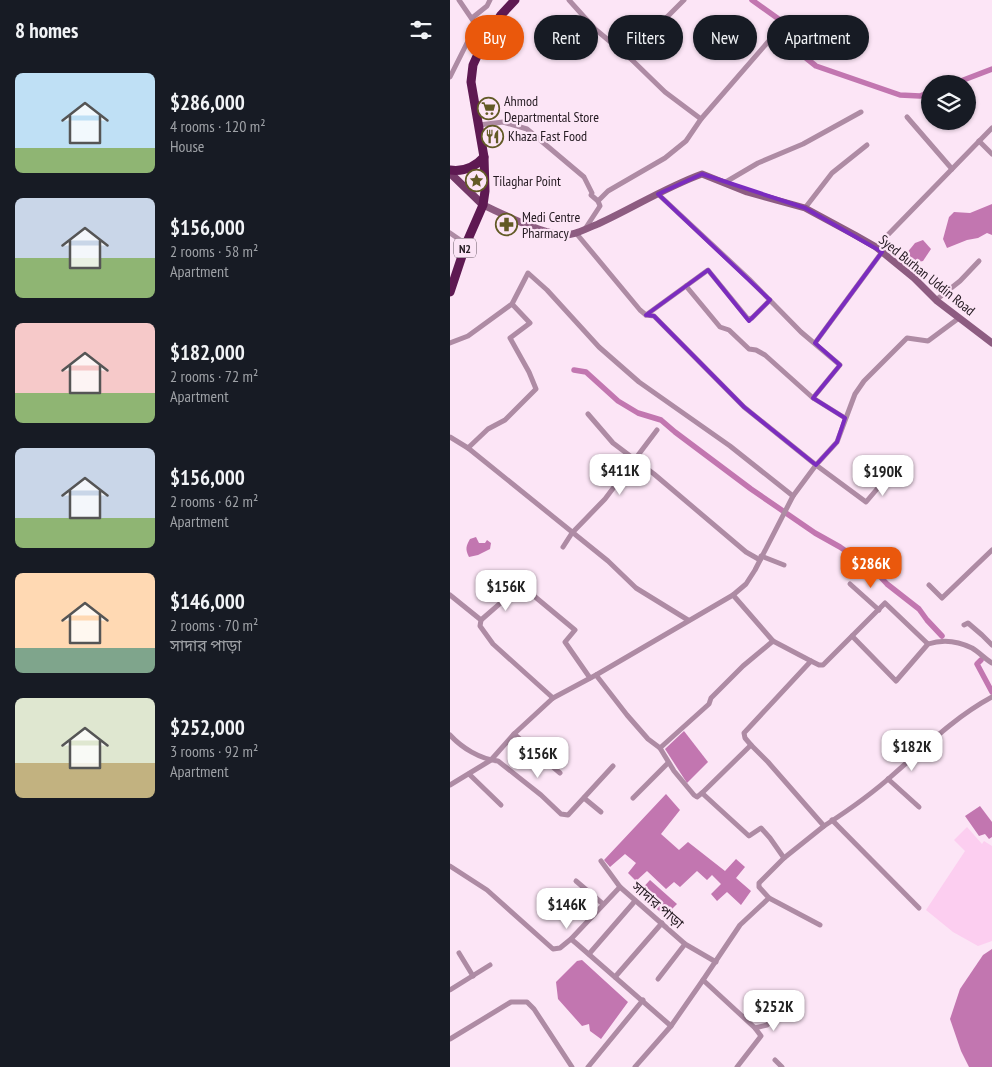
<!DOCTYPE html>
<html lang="en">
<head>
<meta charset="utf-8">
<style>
	body { margin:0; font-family:"PT Sans Narrow","Noto Sans Bengali",sans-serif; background:#242831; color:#f1f3f6; height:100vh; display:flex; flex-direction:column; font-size:19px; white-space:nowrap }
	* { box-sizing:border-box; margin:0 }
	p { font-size:16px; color:#9ea1a6 }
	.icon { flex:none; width:28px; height:28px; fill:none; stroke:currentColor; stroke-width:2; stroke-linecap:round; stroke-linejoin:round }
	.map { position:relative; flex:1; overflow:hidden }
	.details { display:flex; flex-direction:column; background:#171b24; width:450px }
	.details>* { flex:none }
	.hud { position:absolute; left:15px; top:15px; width:451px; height:45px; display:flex; gap:10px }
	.controls { position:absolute; left:471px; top:75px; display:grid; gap:10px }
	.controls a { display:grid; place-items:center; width:55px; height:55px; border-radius:50%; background:#171b24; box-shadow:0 1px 4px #0004; font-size:25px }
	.price { position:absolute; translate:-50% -42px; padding:0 11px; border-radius:10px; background:#fff; color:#222; font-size:16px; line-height:32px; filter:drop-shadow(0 1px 2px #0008) }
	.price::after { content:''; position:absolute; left:50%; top:30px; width:15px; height:11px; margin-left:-8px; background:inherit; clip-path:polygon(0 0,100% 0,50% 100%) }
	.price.current { background:#ea580c; color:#fff }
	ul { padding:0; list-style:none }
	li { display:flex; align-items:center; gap:15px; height:125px; padding:0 15px }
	li span { display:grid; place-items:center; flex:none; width:140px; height:100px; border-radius:8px; color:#555 }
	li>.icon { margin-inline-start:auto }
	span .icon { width:60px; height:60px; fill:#fffc; stroke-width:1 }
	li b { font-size:21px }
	h2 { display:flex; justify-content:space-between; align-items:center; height:60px; padding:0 15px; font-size:21px }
	.tag { padding:0 18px; border-radius:22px; background:#171b24; box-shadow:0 1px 4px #0004; font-size:18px; line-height:45px }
	.tag.current { background:#ea580c; color:#fff }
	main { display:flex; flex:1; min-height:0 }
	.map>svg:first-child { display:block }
</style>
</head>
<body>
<main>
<section class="details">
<h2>8 homes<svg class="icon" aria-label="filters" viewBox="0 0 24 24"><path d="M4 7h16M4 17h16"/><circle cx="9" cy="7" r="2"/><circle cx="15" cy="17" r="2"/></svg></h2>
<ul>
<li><span style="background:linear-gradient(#bfe0f5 75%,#8fb573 0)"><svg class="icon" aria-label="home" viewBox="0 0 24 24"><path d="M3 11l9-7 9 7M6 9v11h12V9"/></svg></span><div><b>$286,000</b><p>4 rooms · 120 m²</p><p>House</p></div></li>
<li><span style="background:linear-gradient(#c9d6e8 60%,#8fb573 0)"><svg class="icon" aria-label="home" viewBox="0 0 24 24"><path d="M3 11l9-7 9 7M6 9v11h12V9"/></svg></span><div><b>$156,000</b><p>2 rooms · 58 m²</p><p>Apartment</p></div></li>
<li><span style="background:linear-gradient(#f6c9c9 70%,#8fb573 0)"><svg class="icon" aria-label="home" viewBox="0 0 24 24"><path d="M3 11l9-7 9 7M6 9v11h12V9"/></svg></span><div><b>$182,000</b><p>2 rooms · 72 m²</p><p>Apartment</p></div></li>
<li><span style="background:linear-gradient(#c9d6e8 70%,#8fb573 0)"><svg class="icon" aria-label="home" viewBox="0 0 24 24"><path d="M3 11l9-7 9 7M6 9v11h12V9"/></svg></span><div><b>$156,000</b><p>2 rooms · 62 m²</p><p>Apartment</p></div></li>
<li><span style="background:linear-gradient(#ffd9b3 75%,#7fa58c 0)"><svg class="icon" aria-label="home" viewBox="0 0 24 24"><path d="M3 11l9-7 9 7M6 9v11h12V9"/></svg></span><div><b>$146,000</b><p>2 rooms · 70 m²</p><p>সাদার পাড়া</p></div></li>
<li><span style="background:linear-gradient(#dfe7d0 65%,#c2b280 0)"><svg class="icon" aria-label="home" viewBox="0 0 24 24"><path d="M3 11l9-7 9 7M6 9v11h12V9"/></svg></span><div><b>$252,000</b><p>3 rooms · 92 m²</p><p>Apartment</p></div></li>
</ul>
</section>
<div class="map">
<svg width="542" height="1067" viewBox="0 0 542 1067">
	<rect width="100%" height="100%" fill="#fce5f6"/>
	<polygon fill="#fccef0" points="517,827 532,844 534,841 542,846 542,941 528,946 503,932 476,910 515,851 504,840"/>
	<g fill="#c276b0">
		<polygon points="542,204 542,235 537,233 528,238 517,240 497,248 493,239 499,217 504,212 520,213"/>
		<polygon points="473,240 481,249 473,261 464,263 459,259 456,254 465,243"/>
		<path d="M26,537L29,543H35L37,540L41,543L40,549L28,555L19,557C15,549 16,546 20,539Z"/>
		<polygon points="234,731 258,762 237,783 215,749"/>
		<polygon points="216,794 230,810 211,834 229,850 238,842 275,871 286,859 295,867 286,878 301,891 291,905 277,892 267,901 261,894 271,884 262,875 257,880 247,871 230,887 224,882 216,889 197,871 186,881 178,873 186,863 175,854 160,867 154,860"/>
		<polygon points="530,806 542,822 542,837 539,839 535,834 529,836 515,816"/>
		<polygon points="200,880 227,904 215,916 188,893"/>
		<polygon points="542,949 542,1067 519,1067 511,1051 500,1019 510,989 533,955"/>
		<polygon points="132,960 178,1002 151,1039 140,1031 139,1024 132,1026 108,999 106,982 127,961"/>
	</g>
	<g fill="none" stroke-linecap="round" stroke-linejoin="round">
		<g stroke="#c276b0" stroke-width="5.5">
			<polyline points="302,0 330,20 351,54 366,66 450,95 470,96 480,92"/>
			<polyline points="503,84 542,69"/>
			<polyline points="124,370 136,372 168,401 188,413 211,420 225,432 301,489 365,533 390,547 426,572 437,584 469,609 477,620 492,636"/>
			<polyline points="531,660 527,664 542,692"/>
		</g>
		<g stroke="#ae8ba4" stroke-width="5">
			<polyline points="9,0 26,25 40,32"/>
			<polyline points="119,0 145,29 181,59 215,92 251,119"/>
			<polyline points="22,18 37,6 40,0"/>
			<polyline points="181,59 198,41 202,32 234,0"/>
			<polyline points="0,77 26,25"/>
			<polyline points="457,117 502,169"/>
			<polyline points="29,125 53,122 77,129 134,177 142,193 141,195 148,201"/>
			<polyline points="529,141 542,154"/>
			<polyline points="274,183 308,163 353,144 411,112"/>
			<polyline points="208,194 299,279 351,332 390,365 363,398 395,418"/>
			<polyline points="355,208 382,173 417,145"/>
			<polyline points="135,229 150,206 148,201 158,191 215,158 236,141 251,119 324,35"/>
			<polyline points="0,233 16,244"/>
			<polyline points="126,233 190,310 196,315 204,316 294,407 366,465 416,502 450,462"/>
			<polyline points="426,247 542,128"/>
			<polyline points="236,286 270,327 279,330 299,349 306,350 315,355 363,398"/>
			<polyline points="486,300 510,281 529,261"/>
			<polyline points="196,315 258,270 298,319 302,318 320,300"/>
			<polyline points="0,343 18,336 62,304 78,273 97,290 149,347 189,382 280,446 343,496"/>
			<polyline points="365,343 432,252"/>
			<polyline points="138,414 163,443 204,474 296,552 310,560"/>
			<polyline points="0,437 18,448 158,561 186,588 238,620"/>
			<polyline points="18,448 38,429 55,420 86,389 79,372 60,338 80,323 62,304"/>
			<polyline points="113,547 122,533 155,499 207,430"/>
			<polyline points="311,556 334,565"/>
			<polyline points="400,584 429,610"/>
			<polyline points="479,585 492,598 542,550"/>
			<polyline points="0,595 31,620 30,626 43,644 103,698"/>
			<polyline points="283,595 323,641"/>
			<polyline points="31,620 70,586 72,586 125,630 115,642 140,678"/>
			<polyline points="514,625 518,623 532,635 542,645"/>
			<polyline points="402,636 446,681 478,644"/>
			<polyline points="146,675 177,715 198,739 210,748 224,771 244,795 247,797 252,793 301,745 318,762 374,826 334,858 309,883 309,887 319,898 290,925 253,980 221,1026 185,1067"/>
			<polyline points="64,734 110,773"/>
			<path d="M0,735C12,748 30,759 48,761L91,795L111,814L118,815L163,766"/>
			<path d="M301,745L295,738L294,733L361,661L369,665H373L435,603L478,644C493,639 508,641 522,648C529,652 535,659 542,663"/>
			<polyline points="210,748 259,704 261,698 293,666 323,641 361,661"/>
			<polyline points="19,774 51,805"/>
			<polyline points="438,779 469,807"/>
			<polyline points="0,785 41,760 64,734 103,698 146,675 283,595 296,584 305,570 343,496 366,465 387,442 405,394 414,381 457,338 478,341 509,318"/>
			<polyline points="252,793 299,836 311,828 320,838 334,858"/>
			<polyline points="134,798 151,812"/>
			<polyline points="183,798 218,763"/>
			<polyline points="382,820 469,908"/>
			<path d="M374,826C399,810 423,793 445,773C476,746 505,717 542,697"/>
			<polyline points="151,861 170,887"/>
			<polyline points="0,866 37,890 103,949 110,948 121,939 127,944 221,1026"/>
			<polyline points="126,881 153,904"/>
			<polyline points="319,898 370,925"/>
			<polyline points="121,939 170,887 235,944 266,962"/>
			<polyline points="9,953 23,976"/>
			<polyline points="139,954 185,901"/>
			<polyline points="165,977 212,923"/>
			<polyline points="208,979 235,944"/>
			<polyline points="253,980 305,1028 311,1036 287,1067"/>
			<polyline points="0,990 40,965"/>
			<polyline points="305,1028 317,1025 329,1012"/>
			<polyline points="0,1039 61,1002 77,1002 84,1009 122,1067"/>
			<polyline points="325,1060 332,1067"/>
			<polyline points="138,1067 193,1000"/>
		</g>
		<path stroke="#8d5c81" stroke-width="7" d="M33,205C55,215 88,232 112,235C125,236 137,228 148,224C183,208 216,187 252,174L297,192L355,208L405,235L426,247L464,278L487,301L542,343"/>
		<polyline stroke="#743968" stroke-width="8" points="0,173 33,205"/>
		<g stroke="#5e1952" stroke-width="9">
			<path d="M0,170C14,172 25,167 34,157"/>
			<polyline points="0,292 16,244 33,205 35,191 34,157 21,82 23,65 33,43 51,15 65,0"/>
		</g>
	</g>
	<path fill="none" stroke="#7b2cbf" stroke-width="4" stroke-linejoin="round" d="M252,174L355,208L432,252L365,343L390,365L363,398L395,418L387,442L366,465L294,407L204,316L196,315L258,270L299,321L320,300L208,194Z"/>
	<defs>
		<symbol id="supermarket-ring" viewBox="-11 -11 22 22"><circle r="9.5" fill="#fce5f6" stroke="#625a26" stroke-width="1.5"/><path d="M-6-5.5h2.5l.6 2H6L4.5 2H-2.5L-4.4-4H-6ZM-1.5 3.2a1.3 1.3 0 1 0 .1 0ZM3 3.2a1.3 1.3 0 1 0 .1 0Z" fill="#625a26"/></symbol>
		<symbol id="restaurant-ring" viewBox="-11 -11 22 22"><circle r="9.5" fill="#fce5f6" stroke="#625a26" stroke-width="1.5"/><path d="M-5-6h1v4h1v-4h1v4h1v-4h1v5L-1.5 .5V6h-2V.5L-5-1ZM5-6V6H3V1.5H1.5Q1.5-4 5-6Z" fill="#625a26"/></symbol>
		<symbol id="sight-ring" viewBox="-11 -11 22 22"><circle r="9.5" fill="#fce5f6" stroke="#625a26" stroke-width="1.5"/><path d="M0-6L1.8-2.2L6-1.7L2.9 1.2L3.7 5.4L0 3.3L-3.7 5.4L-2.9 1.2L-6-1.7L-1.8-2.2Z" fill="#625a26"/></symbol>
		<symbol id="pharmacy-ring" viewBox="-11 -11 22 22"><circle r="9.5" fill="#fce5f6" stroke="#625a26" stroke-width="1.5"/><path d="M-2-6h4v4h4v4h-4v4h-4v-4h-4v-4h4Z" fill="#625a26"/></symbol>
	</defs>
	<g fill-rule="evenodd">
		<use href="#supermarket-ring" x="26" y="96" width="25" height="25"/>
		<use href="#restaurant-ring" x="30" y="124" width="25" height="25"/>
		<use href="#sight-ring" x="14" y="168" width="25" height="25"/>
		<use href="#pharmacy-ring" x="44" y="212" width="25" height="25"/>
	</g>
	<g text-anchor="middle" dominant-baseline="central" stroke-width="4.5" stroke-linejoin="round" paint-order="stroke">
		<rect fill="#fce5f6" stroke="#655761" stroke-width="1" x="4" y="238.5" width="22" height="19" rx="4"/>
		<g font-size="12" font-weight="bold" fill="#241a21">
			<text x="15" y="248">N2</text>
		</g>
		<g font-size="14" fill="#241a21" stroke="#fce5f6" text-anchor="start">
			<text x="54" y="101">Ahmod<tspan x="54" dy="16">Departmental Store</tspan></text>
			<text x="58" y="136">Khaza Fast Food</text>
			<text x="43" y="181">Tilaghar Point</text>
			<text x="72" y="217">Medi Centre<tspan x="72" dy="16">Pharmacy</tspan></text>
		</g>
		<g font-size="14" fill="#241a21" stroke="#fce5f6">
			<text transform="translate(477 275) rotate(39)">Syed Burhan Uddin Road</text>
			<text transform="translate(208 905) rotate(41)">সাদার পাড়া</text>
		</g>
	</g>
</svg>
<div class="controls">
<a><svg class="icon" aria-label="layers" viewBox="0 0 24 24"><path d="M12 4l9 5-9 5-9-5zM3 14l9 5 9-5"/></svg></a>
</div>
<b class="price" style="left:170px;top:496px">$411K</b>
<b class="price" style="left:433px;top:497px">$190K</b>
<b class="price current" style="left:421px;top:589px">$286K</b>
<b class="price" style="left:56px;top:612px">$156K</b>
<b class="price" style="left:462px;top:772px">$182K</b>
<b class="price" style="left:88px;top:779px">$156K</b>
<b class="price" style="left:117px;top:930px">$146K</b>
<b class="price" style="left:324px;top:1032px">$252K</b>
<div class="hud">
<a class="tag current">Buy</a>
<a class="tag">Rent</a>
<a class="tag">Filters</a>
<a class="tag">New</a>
<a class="tag">Apartment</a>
</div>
</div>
</main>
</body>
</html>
